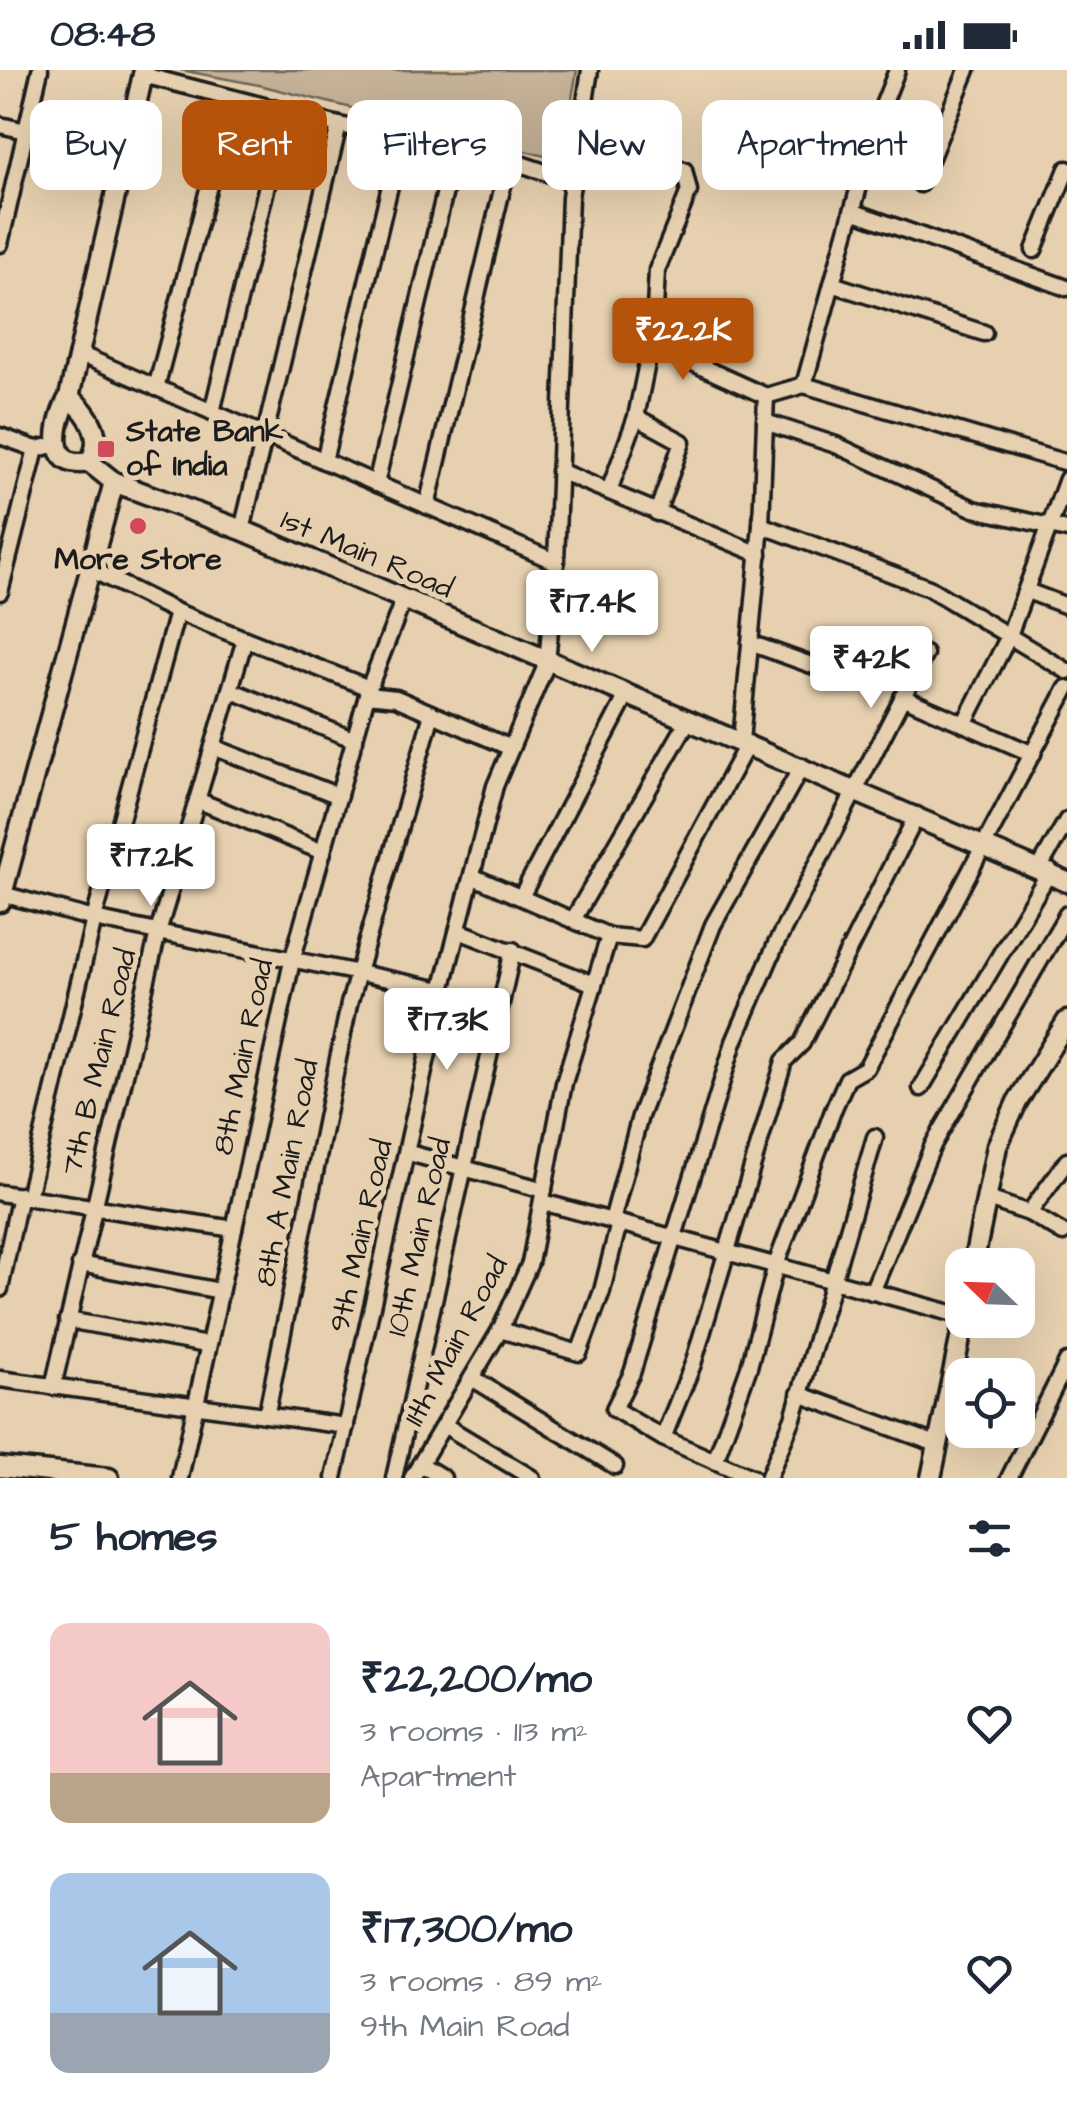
<!DOCTYPE html>
<html lang="en">
<head>
<meta charset="utf-8">
<style>
	body { margin:0; font-family:"Architects Daughter",sans-serif; background:#f2f2f3; color:#1f2937; height:100vh; display:flex; flex-direction:column; font-size:38px; white-space:nowrap }
	* { box-sizing:border-box; margin:0 }
	p { font-size:32px; color:#747a83 }
	.icon { flex:none; width:55px; height:55px; fill:none; stroke:currentColor; stroke-width:2; stroke-linecap:round; stroke-linejoin:round }
	.map { position:relative; height:1408px; overflow:hidden }
	.side { display:flex; flex-direction:column; background:#fff; flex:1 }
	.side>* { flex:none }
	.top-card { position:absolute; left:30px; top:30px; width:1008px; height:90px; display:flex; gap:20px }
	.needle { width:65px; rotate:293deg }
	.fabs { position:absolute; left:945px; top:1178px; display:grid; gap:20px }
	.fabs a { display:grid; place-items:center; width:90px; height:90px; border-radius:20px; background:#fff; box-shadow:0 10px 40px #0002; font-size:50px }
	.price { position:absolute; translate:-50% -85px; padding:0 22px; border-radius:10px; background:#fff; color:#222; font-size:32px; line-height:65px; filter:drop-shadow(0 2px 5px #0008) }
	.price::after { content:''; position:absolute; left:50%; top:60px; width:30px; height:22px; margin-left:-15px; background:inherit; clip-path:polygon(0 0,100% 0,50% 100%) }
	.price.current { background:#b45309; color:#fff }
	ul { padding:0; list-style:none }
	li { display:flex; align-items:center; gap:30px; height:250px; padding:0 50px }
	li span { display:grid; place-items:center; flex:none; width:280px; height:200px; border-radius:20px; color:#555 }
	li>.icon { margin-inline-start:auto }
	span .icon { width:120px; height:120px; fill:#fffc; stroke-width:1 }
	li b { font-size:42px }
	h2 { display:flex; justify-content:space-between; align-items:center; height:120px; padding:0 50px; font-size:42px }
	.pill { padding:0 35px; border-radius:20px; background:#fff; box-shadow:0 10px 40px #0002; font-size:35px; line-height:90px }
	.pill.current { background:#b45309; color:#fff }
	.status { display:flex; justify-content:space-between; align-items:center; height:70px; padding:0 50px; background:#fff; direction:ltr }
	.status svg { height:28px; fill:currentColor }
	.map>svg:first-child { display:block }
</style>
</head>
<body>
<div class="status"><b>08:48</b><svg viewBox="0 0 49 12"><path d="M0 12V9h3v3zM5 12V6h3v6zM10 12V3h3v9zM15 12V0h3v12zM26 1h20v11H26zM47 4h2v5h-2z"/></svg></div>
<div class="map">
<svg width="1067" height="1408" viewBox="0 0 1067 1408">
	<rect width="100%" height="100%" fill="#e6d0af"/>
	<filter id="ink" filterUnits="userSpaceOnUse"><feTurbulence type="fractalNoise" baseFrequency=".01" numOctaves="2"/><feDisplacementMap in="SourceGraphic" scale="20" xChannelSelector="R" yChannelSelector="G"/><feConvolveMatrix kernelMatrix="1 2 1 2 8 2 1 2 1" color-interpolation-filters="sRGB"/></filter>
	<g filter="url(#ink)">
		<polygon fill="#c5b297" stroke="#70675a" stroke-width="2.5" points="180,0 577,0 561,90 259,15"/>
		<g fill="none" stroke-linecap="round" stroke-linejoin="round">
			<defs>
				<g id="minor">
					<polyline points="143,5 339,55 509,90 571,111"/>
					<polyline points="0,55 26,61"/>
					<polyline points="580,62 684,100 689,121 657,200 654,259 682,288 766,326 804,315 1067,393"/>
					<polyline points="920,114 967,0"/>
					<polyline points="852,141 1067,218"/>
					<polyline points="0,174 40,0"/>
					<polyline points="1034,180 1067,99"/>
					<polyline points="832,214 984,263"/>
					<polyline points="77,283 556,492"/>
					<polyline points="804,315 878,48 897,0"/>
					<polyline points="156,318 232,28"/>
					<polyline points="212,342 285,41"/>
					<polyline points="636,347 682,372 657,443"/>
					<polyline points="765,352 836,375 974,439 1067,460"/>
					<polyline points="0,366 36,379 55,375"/>
					<polyline points="324,391 401,70"/>
					<polyline points="559,401 759,484"/>
					<polyline points="376,414 455,79"/>
					<polyline points="609,421 636,347 654,259"/>
					<polyline points="427,436 509,90"/>
					<polyline points="761,455 929,518 1067,601"/>
					<polyline points="242,460 339,55"/>
					<polyline points="90,499 177,542 369,618"/>
					<polyline points="1027,521 1067,536"/>
					<polyline points="0,522 36,379"/>
					<polyline points="750,573 859,612"/>
					<polyline points="230,620 355,670"/>
					<polyline points="367,625 396,628 511,678"/>
					<polyline points="902,627 964,654"/>
					<polyline points="741,671 761,455 766,326"/>
					<polyline points="213,677 339,726"/>
					<polyline points="1033,684 964,654 1008,568 1067,409"/>
					<polyline points="197,730 323,782"/>
					<polyline points="1040,797 1067,750"/>
					<polyline points="474,807 609,866 642,869 748,673"/>
					<polyline points="2,824 94,849 442,920"/>
					<polyline points="521,827 628,623"/>
					<polyline points="573,850 689,649"/>
					<polyline points="459,861 594,914"/>
					<polyline points="921,1018 1050,801"/>
					<polyline points="409,1083 544,1120"/>
					<polyline points="0,1123 234,1159"/>
					<polyline points="28,1127 94,849 177,542"/>
					<polyline points="985,1128 1029,1143 1063,1163"/>
					<polyline points="542,1132 962,1246"/>
					<polyline points="1029,1143 1067,1091"/>
					<polyline points="612,1151 640,1046 713,855 802,696"/>
					<polyline points="80,1194 220,1221"/>
					<polyline points="0,1219 20,1125"/>
					<polyline points="872,1222 933,1075 1067,844"/>
					<polyline points="67,1250 207,1275"/>
					<polyline points="500,1260 579,1283 602,1221 619,1153"/>
					<polyline points="472,1308 615,1396"/>
					<polyline points="0,1309 346,1356"/>
					<polyline points="53,1317 158,862 245,569"/>
					<polyline points="799,1324 939,1375"/>
					<polyline points="267,1342 349,934 432,644"/>
					<polyline points="444,1355 532,1408"/>
					<polyline points="663,1368 693,1294 784,991 802,973 917,745"/>
					<polyline points="715,1391 749,1297 776,1195 834,1038 847,1009 866,998 1067,618"/>
					<polyline points="420,1394 443,1408"/>
					<polyline points="180,1408 292,891 369,618 404,528"/>
					<polyline points="334,1408 442,920 495,716 547,593 556,492 570,127 590,0"/>
					<polyline points="394,1408 513,880"/>
					<polyline points="412,1408 500,1260 530,1193 564,1013 609,866"/>
					<polyline points="753,1408 663,1368 614,1339 632,1303 734,972 776,874 925,584"/>
					<polyline points="768,1408 793,1348 875,1067"/>
					<polyline points="1009,1408 1067,1292"/>
				</g>
				<g id="tertiary">
					<path d="M69,327C89,343 106,369 89,392C44,401 56,349 69,327L144,0"/>
					<polyline points="89,392 114,412 242,460 1067,812"/>
					<polyline points="0,832 114,412"/>
					<polyline points="973,1195 997,1076 1017,1032 1067,951"/>
					<polyline points="0,1397 109,1408"/>
					<polyline points="931,1408 964,1250"/>
				</g>
			</defs>
			<use href="#minor" stroke="#1c1c1c" stroke-width="21"/>
			<use href="#tertiary" stroke="#1c1c1c" stroke-width="25"/>
			<use href="#minor" stroke="#e6d0af" stroke-width="14"/>
			<use href="#tertiary" stroke="#e6d0af" stroke-width="18"/>
		</g>
	</g>
	<g fill="#d1495b" stroke="#e6d0af" stroke-width="4">
		<rect x="96" y="369" width="20" height="20" rx="5"/>
		<circle cx="138" cy="456" r="10"/>
	</g>
	<g text-anchor="middle" dominant-baseline="central" stroke-width="10" stroke-linejoin="round" paint-order="stroke">
		<g font-size="30" font-weight="bold" fill="#1c1c1c" stroke="#e6d0af" text-anchor="start">
			<text x="126" y="362">State Bank<tspan x="126" dy="34">of India</tspan></text>
			<text x="138" y="490" text-anchor="middle">More Store</text>
		</g>
		<g font-size="30" fill="#1c1c1c" stroke="#e6d0af">
			<text transform="translate(367 484) rotate(23)">1st Main Road</text>
			<text transform="translate(243 987) rotate(-78)">8th Main Road</text>
			<text transform="translate(99 992) rotate(-76)">7th B Main Road</text>
			<text transform="translate(287 1103) rotate(-79)">8th A Main Road</text>
			<text transform="translate(361 1166) rotate(-77)">9th Main Road</text>
			<text transform="translate(419 1167) rotate(-77)">10th Main Road</text>
			<text transform="translate(456 1271) rotate(-62)">11th Main Road</text>
		</g>
	</g>
</svg>
<div class="fabs">
<a><svg class="needle" viewBox="-14 -14 28 28"><path d="M0-13l5 13h-10z" fill="#e53935"/><path d="M0 13l5-13h-10z" fill="#747a83"/></svg></a>
<a><svg class="icon" aria-label="locate" viewBox="0 0 24 24"><circle cx="12" cy="12" r="6"/><path d="M12 2v4M12 18v4M2 12h4M18 12h4"/></svg></a>
</div>
<b class="price current" style="left:683px;top:313px">₹22.2K</b>
<b class="price" style="left:592px;top:585px">₹17.4K</b>
<b class="price" style="left:871px;top:641px">₹42K</b>
<b class="price" style="left:151px;top:839px">₹17.2K</b>
<b class="price" style="left:447px;top:1003px">₹17.3K</b>
<div class="top-card">
<a class="pill">Buy</a>
<a class="pill current">Rent</a>
<a class="pill">Filters</a>
<a class="pill">New</a>
<a class="pill">Apartment</a>
</div>
</div>
<section class="side">
<h2>5 homes<svg class="icon" aria-label="filters" viewBox="0 0 24 24"><path d="M4 7h16M4 17h16"/><circle cx="9" cy="7" r="2"/><circle cx="15" cy="17" r="2"/></svg></h2>
<ul>
<li><span style="background:linear-gradient(#f6c9c9 75%,#b9a48a 0)"><svg class="icon" aria-label="home" viewBox="0 0 24 24"><path d="M3 11l9-7 9 7M6 9v11h12V9"/></svg></span><div><b>₹22,200/mo</b><p>3 rooms · 113 m²</p><p>Apartment</p></div><svg class="icon" aria-label="heart" viewBox="0 0 24 24"><path d="M12 20l-8-8c-3-5 5-10 8-4 3-6 11-1 8 4z"/></svg></li>
<li><span style="background:linear-gradient(#a9c7e8 70%,#9aa5b1 0)"><svg class="icon" aria-label="home" viewBox="0 0 24 24"><path d="M3 11l9-7 9 7M6 9v11h12V9"/></svg></span><div><b>₹17,300/mo</b><p>3 rooms · 89 m²</p><p>9th Main Road</p></div><svg class="icon" aria-label="heart" viewBox="0 0 24 24"><path d="M12 20l-8-8c-3-5 5-10 8-4 3-6 11-1 8 4z"/></svg></li>
</ul>
</section>
</body>
</html>
